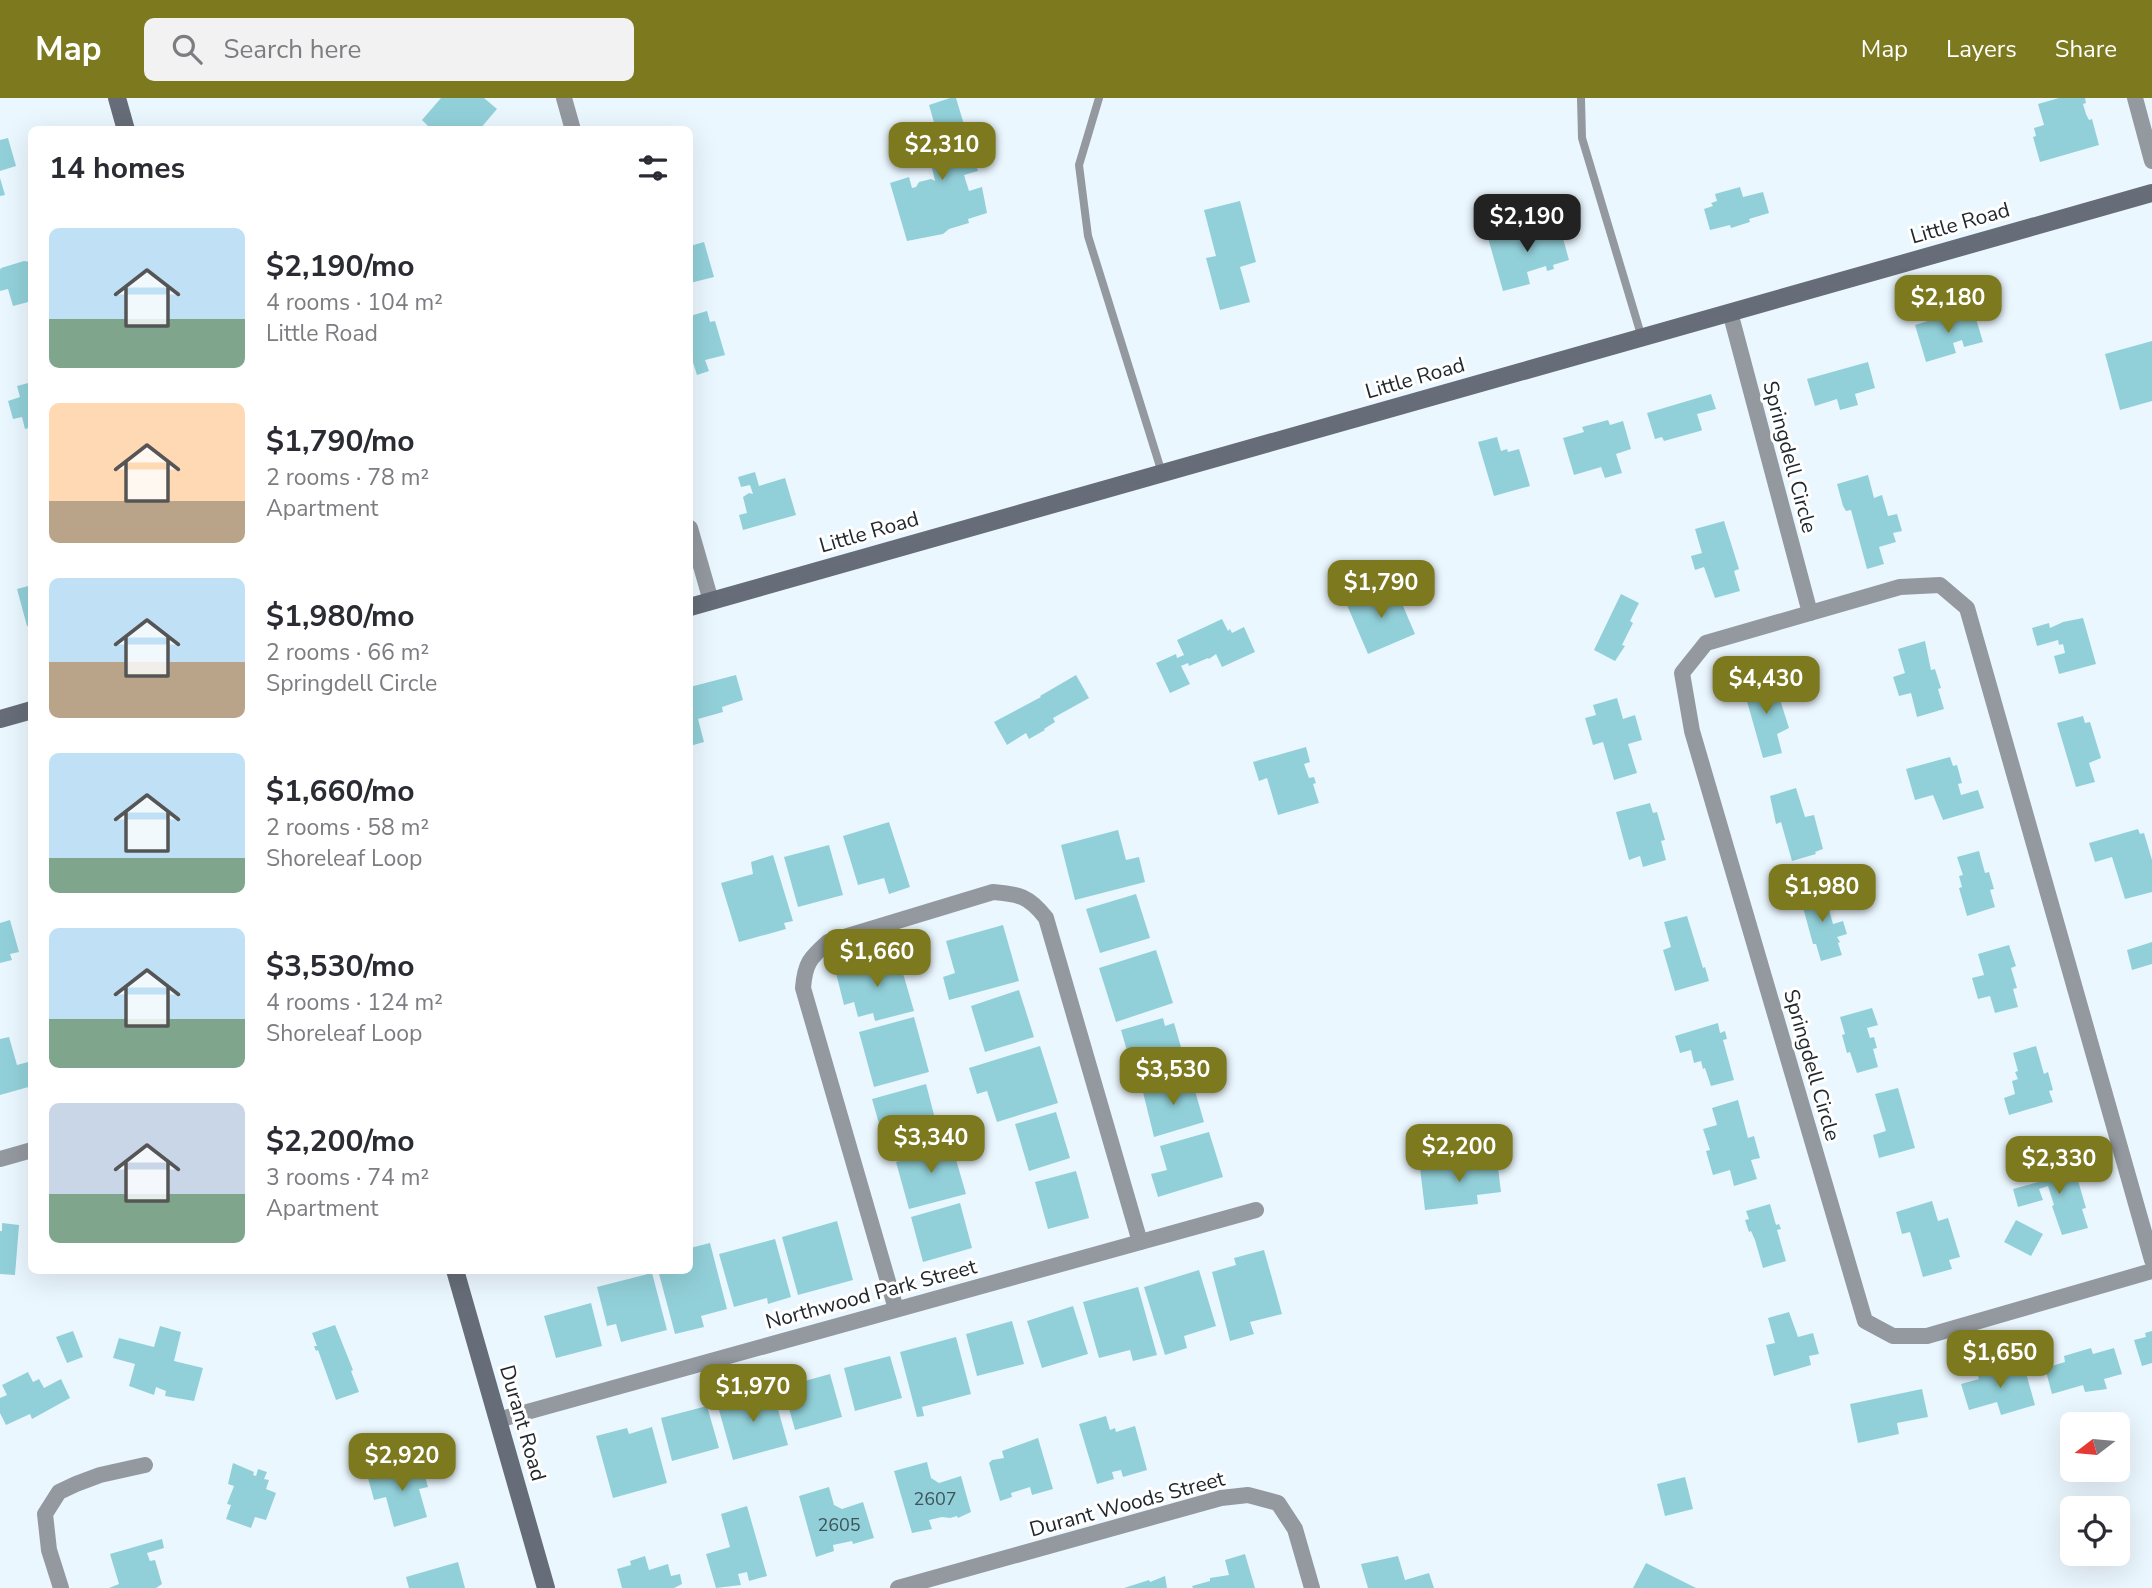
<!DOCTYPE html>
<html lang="en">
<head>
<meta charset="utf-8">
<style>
	body { margin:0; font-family:"Nunito Sans",sans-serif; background:#f2f2f3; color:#2b2b33; height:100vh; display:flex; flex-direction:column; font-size:26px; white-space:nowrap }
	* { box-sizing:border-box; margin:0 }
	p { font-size:23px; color:#7c7c81 }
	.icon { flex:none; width:38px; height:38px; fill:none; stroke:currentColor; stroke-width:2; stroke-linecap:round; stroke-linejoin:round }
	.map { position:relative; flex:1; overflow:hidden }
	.side { position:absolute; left:28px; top:28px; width:665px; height:1148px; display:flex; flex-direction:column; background:#fff; border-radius:10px; box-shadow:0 7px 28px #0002 }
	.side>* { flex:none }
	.needle { width:46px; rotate:254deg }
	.tools { position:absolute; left:2060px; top:1314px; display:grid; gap:14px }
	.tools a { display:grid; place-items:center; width:70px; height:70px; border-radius:10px; background:#fff; box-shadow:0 7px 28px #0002; font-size:35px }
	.price { position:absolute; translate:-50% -60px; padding:0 16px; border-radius:14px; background:#7c791f; color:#fff; font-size:23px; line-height:46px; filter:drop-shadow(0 2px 4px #0008) }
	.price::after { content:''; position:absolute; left:50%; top:42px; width:21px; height:16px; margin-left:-10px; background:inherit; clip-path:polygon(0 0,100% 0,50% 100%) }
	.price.selected { background:#222; color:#fff }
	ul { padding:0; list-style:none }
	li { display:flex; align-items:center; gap:21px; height:175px; padding:0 21px }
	li span { display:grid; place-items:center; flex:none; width:196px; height:140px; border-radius:10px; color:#555 }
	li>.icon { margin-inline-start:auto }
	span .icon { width:84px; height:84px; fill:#fffc; stroke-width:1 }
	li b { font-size:30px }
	h2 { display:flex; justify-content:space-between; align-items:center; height:84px; padding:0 21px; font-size:30px }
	header { display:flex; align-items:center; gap:42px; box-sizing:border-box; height:98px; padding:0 35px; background:#7c791f; color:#fff }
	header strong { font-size:33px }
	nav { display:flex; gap:38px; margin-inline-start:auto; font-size:24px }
	.search { width:490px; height:63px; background:#f2f2f3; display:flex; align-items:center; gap:18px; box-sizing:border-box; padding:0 24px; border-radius:10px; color:#7c7c81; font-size:26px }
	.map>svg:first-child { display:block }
</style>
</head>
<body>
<header>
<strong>Map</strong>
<div class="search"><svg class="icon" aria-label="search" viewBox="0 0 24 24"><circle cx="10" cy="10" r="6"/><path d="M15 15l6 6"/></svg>Search here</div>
<nav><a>Map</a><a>Layers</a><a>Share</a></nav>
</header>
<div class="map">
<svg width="2152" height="1490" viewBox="0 0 2152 1490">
	<rect width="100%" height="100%" fill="#ebf7ff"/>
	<g fill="#92d0d9">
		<polygon points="441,0 484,0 497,11 479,32 432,32 422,22"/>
		<polygon points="950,0 956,0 978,73 964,77 969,93 982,89 987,115 968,121 969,125 949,131 943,136 907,143 890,85 909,79 912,90 916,89 919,84 931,81 935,83 932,70 946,66 929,7"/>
		<polygon points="2059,0 2085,0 2086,5 2083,6 2086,16 2089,22 2092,21 2099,47 2040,64 2033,39 2036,38 2034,30 2044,27 2038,6"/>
		<polygon points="8,40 16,68 0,73 0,42"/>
		<polygon points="0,80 5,97 0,98"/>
		<polygon points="1740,89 1743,99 1763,94 1769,115 1749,121 1750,124 1731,130 1730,127 1710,132 1704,111 1713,108 1711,105 1717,103 1715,96"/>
		<polygon points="1240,103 1256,164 1240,169 1250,204 1220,212 1206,160 1216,158 1204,112"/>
		<polygon points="1559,126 1569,162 1553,167 1554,171 1547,173 1546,168 1527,174 1530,186 1503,193 1488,140 1516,132 1517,138"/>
		<polygon points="704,144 714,179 690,185 690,148"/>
		<polygon points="24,163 30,164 32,170 32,182 29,183 32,203 13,208 8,191 0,193 0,172 1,170"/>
		<polygon points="707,213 710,224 715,223 725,257 705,262 709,273 697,277 690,255 690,218"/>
		<polygon points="1974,214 1983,244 1964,249 1962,242 1953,245 1956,255 1926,264 1915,227 1954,215 1955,219"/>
		<polygon points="2152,243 2152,303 2120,312 2105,256"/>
		<polygon points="1868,264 1875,290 1855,296 1858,307 1840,312 1837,301 1815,308 1807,281"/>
		<polygon points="32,284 32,329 25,331 22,319 13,321 8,303 20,299 17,288"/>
		<polygon points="1711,296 1716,311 1697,316 1702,332 1700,333 1664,343 1662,339 1655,341 1647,315"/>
		<polygon points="1608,322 1610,327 1623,323 1631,351 1616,356 1622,375 1605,380 1601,369 1574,377 1563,340 1584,334 1582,329"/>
		<polygon points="1497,339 1501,353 1507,351 1508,354 1519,351 1530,388 1494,398 1478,344"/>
		<polygon points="755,374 759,388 785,380 796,417 743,432 739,417 747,415 743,399 749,395 753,396 750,387 741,389 738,379"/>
		<polygon points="1868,377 1874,400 1882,397 1888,418 1897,416 1902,433 1893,435 1896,444 1879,449 1884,466 1867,471 1851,412 1846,413 1843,408 1837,386"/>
		<polygon points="1724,423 1739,471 1734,473 1740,493 1715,500 1704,469 1695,472 1691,458 1702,455 1695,431"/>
		<polygon points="32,487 32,527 27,528 17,491"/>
		<polygon points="1394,487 1415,536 1368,556 1347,507"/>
		<polygon points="1621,496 1639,505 1630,523 1633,525 1622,547 1625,548 1615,563 1594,552"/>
		<polygon points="2083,520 2096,566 2059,576 2054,558 2065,555 2063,546 2059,547 2058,542 2037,548 2032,530 2049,525 2050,530 2063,524"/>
		<polygon points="1222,521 1228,533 1230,531 1232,535 1244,529 1255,554 1222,569 1216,556 1209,561 1208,560 1189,568 1188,565 1181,568 1190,586 1170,595 1156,565 1176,556 1177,560 1184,557 1177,542"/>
		<polygon points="1925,543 1931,572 1935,571 1941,590 1938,591 1944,611 1917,619 1911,595 1899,598 1893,579 1905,575 1898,551"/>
		<polygon points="736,577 743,602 722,609 723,614 698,621 704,644 690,648 690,589"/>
		<polygon points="1076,577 1089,600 1053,620 1055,624 1044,631 1045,632 1029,641 1026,635 1007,647 994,624 1041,599 1040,598"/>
		<polygon points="1769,582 1771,590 1776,589 1789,630 1777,636 1782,655 1763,660 1743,589"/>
		<polygon points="1617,600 1623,621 1635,617 1642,642 1628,646 1637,675 1614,682 1603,644 1593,647 1585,620 1596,617 1593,607"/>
		<polygon points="2083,618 2085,625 2090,624 2101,660 2089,665 2095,684 2076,689 2057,625"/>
		<polygon points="1306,649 1310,664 1304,666 1309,680 1314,679 1316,685 1313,686 1319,705 1278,717 1267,680 1259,683 1253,664"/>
		<polygon points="1950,659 1953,668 1957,667 1962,685 1958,686 1961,697 1978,692 1984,710 1943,722 1933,697 1915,702 1906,671"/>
		<polygon points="1796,690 1805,719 1814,717 1823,751 1815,754 1816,756 1792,763 1781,724 1776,726 1770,698"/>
		<polygon points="1650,705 1653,715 1657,714 1665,742 1661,743 1666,762 1643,769 1640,758 1629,762 1616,714"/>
		<polygon points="889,724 910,789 889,796 884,780 858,787 843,738"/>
		<polygon points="2138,731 2140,736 2144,735 2152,762 2152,794 2125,801 2112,759 2095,764 2089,745"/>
		<polygon points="1118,732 1126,762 1139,759 1145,784 1075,802 1061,747"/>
		<polygon points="829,747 843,797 798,809 784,759"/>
		<polygon points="1979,753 1985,775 1989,774 1994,791 1990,792 1995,809 1967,818 1959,790 1962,789 1959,778 1963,777 1957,759"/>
		<polygon points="773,757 793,823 784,825 786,831 739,844 721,785 753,776 751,764"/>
		<polygon points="1822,788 1833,826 1843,823 1847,836 1837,839 1840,844 1838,845 1842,857 1821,863 1816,846 1813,846 1799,795"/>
		<polygon points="1136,796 1150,840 1100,855 1086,811"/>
		<polygon points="1687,818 1703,870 1705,869 1709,883 1675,893 1663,852 1671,849 1664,824"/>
		<polygon points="10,822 19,854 10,856 12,862 0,865 0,825"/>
		<polygon points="1003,827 1019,883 949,902 943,879 955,875 946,843"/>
		<polygon points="2152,844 2152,866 2132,872 2127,852"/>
		<polygon points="2009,847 2016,868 2011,870 2017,890 2013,891 2018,909 1995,915 1990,898 1978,901 1972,880 1984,877 1978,856"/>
		<polygon points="1156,852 1173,905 1116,924 1099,870"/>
		<polygon points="898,858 914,913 875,923 873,915 858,919 854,904 844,907 836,875"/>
		<polygon points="1019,892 1034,939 985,954 971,908"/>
		<polygon points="1872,910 1878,927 1867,930 1870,940 1874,939 1877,950 1873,951 1878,969 1857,975 1850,954 1847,955 1842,937 1845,936 1840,919"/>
		<polygon points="914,919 929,974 874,989 859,934"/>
		<polygon points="1163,920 1165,928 1174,925 1185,963 1134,977 1121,932"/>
		<polygon points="1718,925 1720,935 1725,933 1727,941 1723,942 1734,982 1711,988 1705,970 1703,971 1701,963 1694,965 1691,952 1680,955 1675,938"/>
		<polygon points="9,939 17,967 32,963 32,988 0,997 0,941"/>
		<polygon points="1040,948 1058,1005 997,1024 987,993 977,996 969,970"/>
		<polygon points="2036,948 2044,976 2048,974 2053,992 2049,993 2053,1004 2009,1017 2004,1000 2015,996 2012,983 2018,981 2015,974 2018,973 2013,955"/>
		<polygon points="1191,979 1204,1024 1154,1039 1143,994"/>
		<polygon points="926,986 939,1036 886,1050 872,1001"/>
		<polygon points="1898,990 1915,1050 1879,1060 1873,1037 1886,1033 1875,996"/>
		<polygon points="1738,1002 1748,1040 1754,1038 1760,1060 1751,1062 1757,1081 1734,1088 1730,1072 1713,1077 1706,1053 1710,1052 1703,1031 1717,1027 1712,1010"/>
		<polygon points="1056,1014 1070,1060 1029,1073 1015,1026"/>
		<polygon points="1209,1034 1223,1079 1158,1099 1151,1076 1167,1072 1160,1048"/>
		<polygon points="950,1041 966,1096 909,1111 896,1064 914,1059 912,1051"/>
		<polygon points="1497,1061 1501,1094 1477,1097 1478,1106 1425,1112 1420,1070"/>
		<polygon points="2072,1062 2086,1110 2082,1111 2088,1130 2062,1137 2052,1108 2054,1107 2048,1088 2039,1091 2043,1102 2018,1109 2013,1091 2046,1082 2043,1071"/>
		<polygon points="1076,1073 1089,1120 1048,1131 1035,1084"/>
		<polygon points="1932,1103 1938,1123 1948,1120 1960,1159 1949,1162 1952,1171 1923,1179 1910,1134 1902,1136 1896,1114"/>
		<polygon points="960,1105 972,1150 923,1164 911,1119"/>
		<polygon points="1770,1106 1776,1127 1779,1126 1781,1131 1777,1132 1786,1163 1763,1170 1755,1142 1751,1133 1749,1134 1745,1122 1749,1121 1746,1113"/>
		<polygon points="2016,1122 2043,1136 2031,1158 2004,1144"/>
		<polygon points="837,1123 853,1182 798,1197 782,1139"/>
		<polygon points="2,1125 19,1127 15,1177 0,1176 0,1133 2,1133"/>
		<polygon points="775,1141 791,1199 768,1206 767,1200 734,1209 719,1156"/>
		<polygon points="710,1145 727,1211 701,1218 704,1229 675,1236 658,1172 690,1172 690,1150"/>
		<polygon points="1264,1152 1282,1216 1250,1224 1254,1236 1230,1243 1212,1174 1236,1167 1234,1160"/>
		<polygon points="1199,1172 1216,1228 1184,1238 1187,1250 1165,1257 1144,1189"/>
		<polygon points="652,1175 667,1232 621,1244 616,1226 607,1228 597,1189"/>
		<polygon points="1138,1189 1157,1257 1133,1263 1130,1252 1099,1260 1083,1204"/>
		<polygon points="591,1205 602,1248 556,1260 544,1218"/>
		<polygon points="1073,1208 1088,1256 1042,1270 1027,1223"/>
		<polygon points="1789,1214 1798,1239 1813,1235 1819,1256 1809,1258 1811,1267 1774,1278 1766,1247 1775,1245 1768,1220"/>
		<polygon points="1012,1223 1024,1266 977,1278 966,1236"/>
		<polygon points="335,1227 353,1272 351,1273 359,1294 336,1302 318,1252 316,1253 314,1248 317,1248 312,1235"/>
		<polygon points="160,1228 181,1234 174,1263 203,1270 194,1303 165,1298 166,1293 156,1289 154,1297 129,1288 135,1266 113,1260 119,1240 154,1249"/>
		<polygon points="73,1233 83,1259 67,1265 56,1239"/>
		<polygon points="2152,1233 2152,1265 2142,1268 2134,1242 2146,1239 2145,1235"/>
		<polygon points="956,1239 971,1296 922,1309 924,1318 917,1319 900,1254"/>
		<polygon points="2091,1250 2093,1256 2114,1250 2122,1276 2104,1281 2107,1291 2085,1294 2083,1287 2052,1296 2045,1270 2065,1264 2064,1258"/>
		<polygon points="890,1258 902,1300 855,1313 844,1270"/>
		<polygon points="2003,1268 2005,1274 2024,1268 2035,1307 2001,1317 1997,1304 1969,1312 1961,1286 1979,1281 1977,1276"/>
		<polygon points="28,1274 33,1284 39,1281 44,1290 61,1281 70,1300 32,1321 30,1316 6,1327 0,1315 0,1300 7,1297 2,1287"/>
		<polygon points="830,1276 842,1319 795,1332 783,1289"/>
		<polygon points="772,1290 788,1347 733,1362 717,1305"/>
		<polygon points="1922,1291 1928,1319 1897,1325 1899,1336 1858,1345 1850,1306"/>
		<polygon points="707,1308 719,1350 672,1363 661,1320"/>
		<polygon points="1106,1318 1110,1332 1115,1330 1116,1334 1135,1328 1147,1372 1123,1379 1121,1372 1112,1374 1114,1381 1097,1386 1079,1326"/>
		<polygon points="652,1329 667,1385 613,1400 596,1338 627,1330 629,1336"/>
		<polygon points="1038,1340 1053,1391 1032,1397 1030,1389 1011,1395 1012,1399 1000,1403 989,1365 992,1362 1004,1360 1002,1353"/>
		<polygon points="421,1364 428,1389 419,1391 427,1419 394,1429 386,1399 374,1402 368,1380"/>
		<polygon points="927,1364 931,1380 939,1385 961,1378 971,1414 958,1420 957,1418 950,1420 942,1419 929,1422 932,1431 912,1435 894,1373"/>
		<polygon points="233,1365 254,1374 253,1377 256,1378 258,1371 267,1374 264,1381 269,1382 266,1391 276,1395 266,1422 255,1419 251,1430 226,1421 231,1407 227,1406 234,1388 228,1386"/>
		<polygon points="1685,1379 1693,1411 1665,1418 1657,1386"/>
		<polygon points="829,1389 834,1407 842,1411 863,1404 874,1440 853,1446 852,1443 833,1447 834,1453 816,1459 799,1398"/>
		<polygon points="747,1408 767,1478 749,1483 747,1474 738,1476 741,1487 716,1490 706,1456 730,1449 721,1416"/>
		<polygon points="162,1441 164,1450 147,1455 150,1463 155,1462 162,1486 156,1490 109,1490 119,1486 110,1456"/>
		<polygon points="1245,1456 1255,1490 1193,1490 1192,1488 1210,1483 1210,1480 1229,1477 1225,1462"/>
		<polygon points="645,1458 649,1472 668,1466 671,1478 680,1476 682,1486 674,1490 622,1490 617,1471 631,1467 630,1463"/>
		<polygon points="1398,1458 1405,1482 1429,1475 1434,1490 1368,1490 1361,1466"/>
		<polygon points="458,1464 465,1490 409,1490 406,1479"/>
		<polygon points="1646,1465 1696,1490 1633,1490"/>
		<polygon points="1165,1478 1167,1490 1124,1490 1149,1482 1150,1484"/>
	</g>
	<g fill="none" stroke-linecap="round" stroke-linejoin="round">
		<g stroke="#9499a0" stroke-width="8">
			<polyline points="1099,0 1079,67 1088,138 1162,375"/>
			<polyline points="1581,0 1582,40 1642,240"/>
		</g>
		<g stroke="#9499a0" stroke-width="16">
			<polyline points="564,0 573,32"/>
			<polyline points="2135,0 2152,63"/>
			<polyline points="1730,214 1810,515"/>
			<polyline points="690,430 711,503"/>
			<polyline points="0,1061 32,1052"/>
			<polyline points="2152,1162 1967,510 1940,487 1900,489 1706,545 1682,575 1692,633 1865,1223 1893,1238 1927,1238 2152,1173"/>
			<path d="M896,1211L803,890C805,865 810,860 828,844L993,794C1019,796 1029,798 1046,820L1140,1144"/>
			<polyline points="498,1322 1256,1112"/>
			<polyline points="61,1490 49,1452 45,1416 59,1394 76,1386 100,1377 145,1367"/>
			<polyline points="898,1490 1221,1400 1248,1397 1278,1405 1295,1431 1312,1490"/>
		</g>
		<g stroke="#666d78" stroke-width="18">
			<polyline points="117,0 126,32"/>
			<polyline points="690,509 2152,95"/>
			<polyline points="0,621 32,612"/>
			<polyline points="455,1172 546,1490"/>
		</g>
	</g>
	<g text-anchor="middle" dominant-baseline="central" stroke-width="6" stroke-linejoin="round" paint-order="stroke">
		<g font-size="18" fill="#3d5359">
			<text x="935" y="1401">2607</text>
			<text x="839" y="1427">2605</text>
		</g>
		<g font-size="21" fill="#21292e" stroke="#fff">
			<text transform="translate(1960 125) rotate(-16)">Little Road</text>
			<text transform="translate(1415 280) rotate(-16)">Little Road</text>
			<text transform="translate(1790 359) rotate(75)">Springdell Circle</text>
			<text transform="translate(869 434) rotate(-16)">Little Road</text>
			<text transform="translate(1812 967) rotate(74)">Springdell Circle</text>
			<text transform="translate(871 1196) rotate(-15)">Northwood Park Street</text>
			<text transform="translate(523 1325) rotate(74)">Durant Road</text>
			<text transform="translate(1127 1406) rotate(-15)">Durant Woods Street</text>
		</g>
	</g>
</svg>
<div class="tools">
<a><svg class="needle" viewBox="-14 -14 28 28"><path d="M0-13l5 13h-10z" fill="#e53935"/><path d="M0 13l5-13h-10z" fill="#7c7c81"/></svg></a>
<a><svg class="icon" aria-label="locate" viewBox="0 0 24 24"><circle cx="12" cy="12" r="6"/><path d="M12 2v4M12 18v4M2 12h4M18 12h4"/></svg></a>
</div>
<b class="price" style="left:942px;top:84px">$2,310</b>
<b class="price selected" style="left:1527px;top:156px">$2,190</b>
<b class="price" style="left:1948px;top:237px">$2,180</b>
<b class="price" style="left:1381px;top:522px">$1,790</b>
<b class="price" style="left:1766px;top:618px">$4,430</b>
<b class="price" style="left:1822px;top:826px">$1,980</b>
<b class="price" style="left:877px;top:891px">$1,660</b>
<b class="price" style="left:1173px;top:1009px">$3,530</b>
<b class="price" style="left:931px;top:1077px">$3,340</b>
<b class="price" style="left:1459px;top:1086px">$2,200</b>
<b class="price" style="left:2059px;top:1098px">$2,330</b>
<b class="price" style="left:2000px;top:1292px">$1,650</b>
<b class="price" style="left:753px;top:1326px">$1,970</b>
<b class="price" style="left:402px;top:1395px">$2,920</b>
<section class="side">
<h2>14 homes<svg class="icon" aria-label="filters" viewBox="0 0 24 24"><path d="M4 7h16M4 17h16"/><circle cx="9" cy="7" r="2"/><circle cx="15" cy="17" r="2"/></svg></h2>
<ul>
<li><span style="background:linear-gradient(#bfe0f5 65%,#7fa58c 0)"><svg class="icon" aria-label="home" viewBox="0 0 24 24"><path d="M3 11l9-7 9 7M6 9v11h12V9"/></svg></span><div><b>$2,190/mo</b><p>4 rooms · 104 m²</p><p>Little Road</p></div></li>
<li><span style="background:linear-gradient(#ffd9b3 70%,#b9a48a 0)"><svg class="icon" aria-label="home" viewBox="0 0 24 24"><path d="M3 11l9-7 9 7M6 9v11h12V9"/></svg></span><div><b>$1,790/mo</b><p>2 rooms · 78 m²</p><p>Apartment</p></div></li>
<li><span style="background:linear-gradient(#bfe0f5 60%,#b9a48a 0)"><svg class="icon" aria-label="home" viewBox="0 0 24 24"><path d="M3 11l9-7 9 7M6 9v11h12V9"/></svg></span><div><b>$1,980/mo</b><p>2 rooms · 66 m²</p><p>Springdell Circle</p></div></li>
<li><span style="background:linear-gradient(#bfe0f5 75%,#7fa58c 0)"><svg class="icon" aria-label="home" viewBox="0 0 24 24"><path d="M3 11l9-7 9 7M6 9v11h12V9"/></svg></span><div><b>$1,660/mo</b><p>2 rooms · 58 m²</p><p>Shoreleaf Loop</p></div></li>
<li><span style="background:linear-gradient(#bfe0f5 65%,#7fa58c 0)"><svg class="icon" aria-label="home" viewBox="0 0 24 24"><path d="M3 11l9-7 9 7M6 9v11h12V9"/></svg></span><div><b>$3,530/mo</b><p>4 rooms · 124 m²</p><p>Shoreleaf Loop</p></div></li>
<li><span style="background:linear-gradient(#c9d6e8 65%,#7fa58c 0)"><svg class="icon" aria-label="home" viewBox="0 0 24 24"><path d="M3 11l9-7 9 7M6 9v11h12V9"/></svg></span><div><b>$2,200/mo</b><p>3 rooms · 74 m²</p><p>Apartment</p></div></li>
</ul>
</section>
</div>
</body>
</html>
